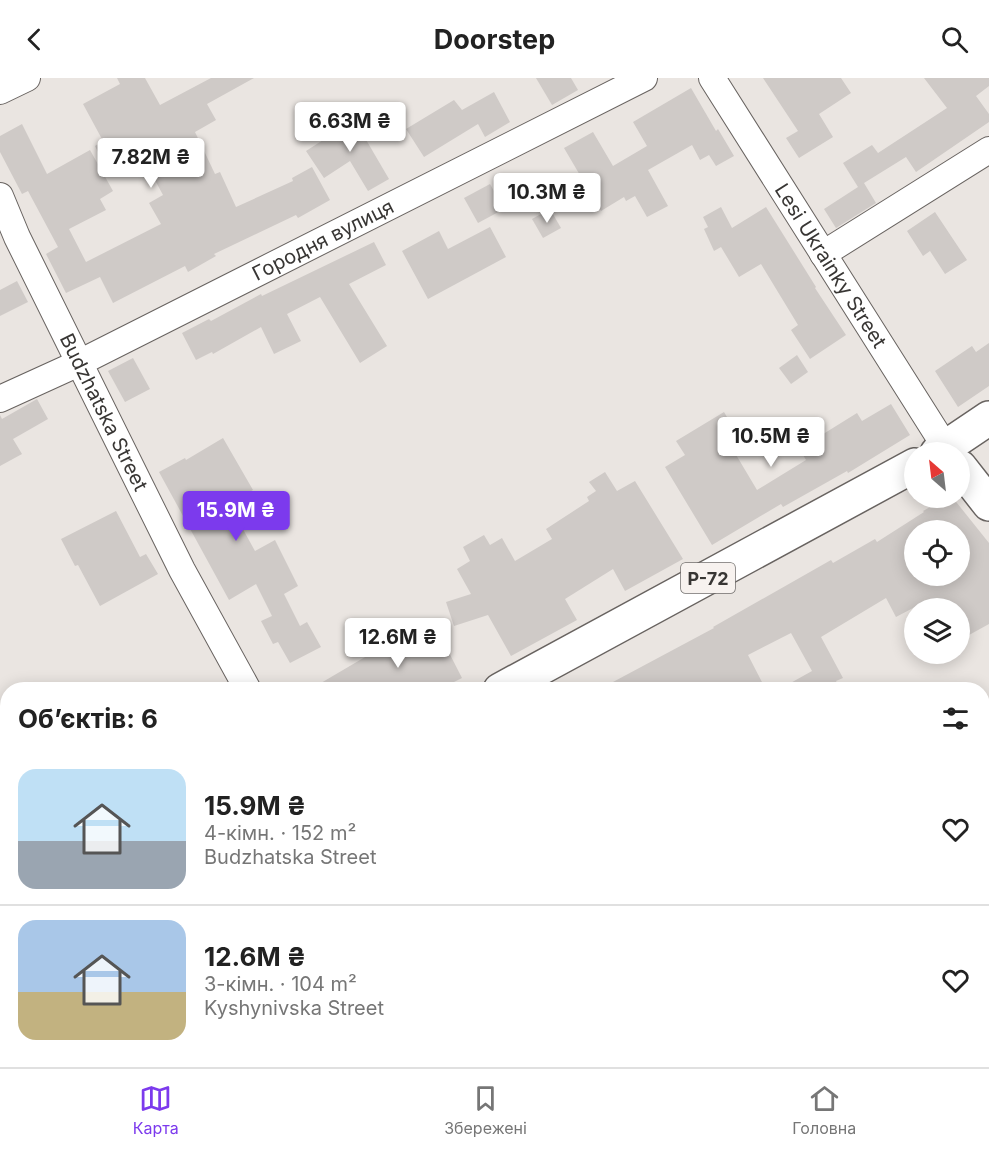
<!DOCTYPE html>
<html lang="uk">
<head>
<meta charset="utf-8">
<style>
	body { margin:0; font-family:Inter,sans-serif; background:#f2f2f2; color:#222; height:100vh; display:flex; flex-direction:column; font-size:22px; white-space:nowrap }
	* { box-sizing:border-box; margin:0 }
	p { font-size:20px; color:#767676 }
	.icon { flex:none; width:33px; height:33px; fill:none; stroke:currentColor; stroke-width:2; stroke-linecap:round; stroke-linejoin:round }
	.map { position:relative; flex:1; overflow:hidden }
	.sheet { position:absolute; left:0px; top:604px; width:990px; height:386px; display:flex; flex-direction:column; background:#fff; border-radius:24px 24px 0 0; box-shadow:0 3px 15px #0003 }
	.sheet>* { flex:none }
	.needle { width:39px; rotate:332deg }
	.controls { position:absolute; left:904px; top:364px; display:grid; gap:12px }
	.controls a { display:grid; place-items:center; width:66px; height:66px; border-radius:50%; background:#fff; box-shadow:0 3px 15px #0003; font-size:30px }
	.price { position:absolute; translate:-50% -51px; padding:0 14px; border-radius:6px; background:#fff; color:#222; font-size:20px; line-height:39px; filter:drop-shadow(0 2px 3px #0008) }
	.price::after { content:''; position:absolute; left:50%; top:36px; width:18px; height:14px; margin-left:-9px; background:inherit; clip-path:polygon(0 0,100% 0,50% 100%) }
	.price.active { background:#7c3aed; color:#fff }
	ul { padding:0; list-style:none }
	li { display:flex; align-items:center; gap:18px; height:150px; padding:0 18px }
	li+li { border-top:2px solid #e0e0e0 }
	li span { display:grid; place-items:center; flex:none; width:168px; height:120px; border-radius:18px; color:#555 }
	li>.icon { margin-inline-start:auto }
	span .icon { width:72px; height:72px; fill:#fffc; stroke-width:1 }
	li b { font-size:26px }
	h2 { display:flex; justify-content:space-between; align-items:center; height:72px; padding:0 18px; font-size:26px }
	header { display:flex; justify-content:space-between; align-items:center; height:78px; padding:0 18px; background:#fff; font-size:27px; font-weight:700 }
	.menu { display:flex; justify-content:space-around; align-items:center; height:84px; border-top:2px solid #e0e0e0; background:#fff; font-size:16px; color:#767676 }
	.menu a { display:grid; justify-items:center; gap:3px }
	.menu .active { color:#7c3aed }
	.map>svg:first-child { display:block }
</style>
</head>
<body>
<header><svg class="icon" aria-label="back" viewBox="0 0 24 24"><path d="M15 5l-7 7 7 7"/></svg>Doorstep<svg class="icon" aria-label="search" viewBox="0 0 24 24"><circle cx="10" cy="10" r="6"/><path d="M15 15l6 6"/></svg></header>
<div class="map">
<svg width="989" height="989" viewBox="0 0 989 989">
	<rect width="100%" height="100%" fill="#eae5e1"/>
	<g fill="#cfcac7" fill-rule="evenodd">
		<polygon points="117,0 145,0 160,27 211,0 254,0 207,26 216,42 195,54 215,96 220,94 236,129 293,103 292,100 312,89 330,122 298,140 296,137 214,176 216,178 188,194 185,188 113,225 100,199 66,215 46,176 58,169 28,113 22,116 0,74 0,58 22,46 47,96 90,72 113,113 100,121 106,132 69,151 86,184 161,146 149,125 163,117 136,67 103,84 95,68 103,63 83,26 120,6"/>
		<polygon points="536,0 571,0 578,12 552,27"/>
		<polygon points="763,0 841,0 851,15 819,36 833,59 799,80 786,60 798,53"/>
		<polygon points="924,0 989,0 989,8 976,18 989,36 989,44 916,94 906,79 864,105 876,125 836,150 824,131 858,109 843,85 872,67 878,75 947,30"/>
		<polygon points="691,10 716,53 718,51 734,78 716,88 709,77 700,82 692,67 648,92 668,128 647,139 635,118 626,123 624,119 601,133 564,70 593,54 613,88 647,68 633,44"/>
		<polygon points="494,14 510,44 485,59 478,46 424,79 406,51 454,22 462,32"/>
		<polygon points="362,37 373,55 365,60 389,101 368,113 350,83 324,100 306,73 334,55 333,53"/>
		<polygon points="490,106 504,131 478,145 464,120"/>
		<polygon points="721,129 732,150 766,129 816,209 815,210 846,257 810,281 791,252 798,247 761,186 739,199 721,169 714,173 704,151 708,149 703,139"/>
		<polygon points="550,131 561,150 543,160 532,141"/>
		<polygon points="935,134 967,182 945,196 930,173 923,178 907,153"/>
		<polygon points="490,149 506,179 428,221 402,173 439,153 448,171"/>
		<polygon points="374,164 386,187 349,206 387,268 360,285 320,219 287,236 301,263 274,276 261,249 213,276 212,274 196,282 182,255 209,241 211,243 261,216 262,218"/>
		<polygon points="17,203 28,224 0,238 0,212"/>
		<polygon points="989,265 989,308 958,329 935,293 972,268 976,274"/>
		<polygon points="797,277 808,294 791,306 779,290"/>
		<polygon points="133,280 150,311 125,324 108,293"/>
		<polygon points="37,321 48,341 13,361 22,376 0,388 0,337 2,341"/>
		<polygon points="891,326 910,357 848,395 847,393 783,429 781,426 712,467 665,389 685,377 676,363 724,334 742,364 732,370 757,412 806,382 791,357 811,344 820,358 857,335 862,343"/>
		<polygon points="223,360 253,412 229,426 255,473 275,462 298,508 284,516 300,548 307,544 321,569 290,585 278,564 273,566 261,543 272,538 256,506 229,522 159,394 185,380 186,382"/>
		<polygon points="605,394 617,413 635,403 683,481 625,513 613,491 565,521 577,542 511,578 488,537 454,548 446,524 471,516 457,491 470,483 463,469 484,457 490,467 502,460 515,483 552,461 546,451 589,423 587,419 596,413 589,404"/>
		<path d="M946,420H953L989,465V546L960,562V531H935L930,521L896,539L886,520L821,559L843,600L836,603L841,612H778L812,593L791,555L748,577L766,612H598L714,550L713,549L831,482L833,485L875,461L877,464L924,434L923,433ZM915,453H960V498H915Z"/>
		<polygon points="116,433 140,479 146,476 158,496 100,528 78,487 75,488 61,461"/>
		<polygon points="406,555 417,572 441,559 462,600 438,612 309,612"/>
	</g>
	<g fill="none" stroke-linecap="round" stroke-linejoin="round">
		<defs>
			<g id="street">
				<path id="s1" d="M712,0L946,370"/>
				<polyline points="0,13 27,0"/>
				<path id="s2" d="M0,118L17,159L182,492L248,612"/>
				<polyline points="823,176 989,72"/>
				<path id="s3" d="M0,321L79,285L644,0"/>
				<polyline points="982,871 989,882"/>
				<polyline points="463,982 466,989"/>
				<polyline points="827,982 831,989"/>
			</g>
			<polyline id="secondary" points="960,389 989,426"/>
			<g id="primary">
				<polyline points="937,375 989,340"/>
				<polyline points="500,612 915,387"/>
				<polyline points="0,861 8,857"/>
			</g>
		</defs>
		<use href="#street" stroke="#686360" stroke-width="28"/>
		<use href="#secondary" stroke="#686360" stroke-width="36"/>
		<use href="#primary" stroke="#686360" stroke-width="36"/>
		<use href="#street" stroke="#fff" stroke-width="26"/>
		<use href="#secondary" stroke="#fff" stroke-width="33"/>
		<use href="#primary" stroke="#fff" stroke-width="33"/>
	</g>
	<g text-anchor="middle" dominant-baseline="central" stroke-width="4.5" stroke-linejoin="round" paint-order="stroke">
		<rect fill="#f7f2ef" stroke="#716e6c" stroke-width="1.5" x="681" y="485" width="54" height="30" rx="4.5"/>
		<g font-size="18" font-weight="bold" fill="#383634">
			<text x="708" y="500">Р-72</text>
		</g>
		<g font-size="20" fill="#383634" stroke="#f7f2ef">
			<text stroke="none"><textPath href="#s3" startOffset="360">Городня вулиця</textPath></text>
			<text stroke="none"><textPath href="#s1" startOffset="222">Lesi Ukrainky Street</textPath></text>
			<text stroke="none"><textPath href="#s2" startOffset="240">Budzhatska Street</textPath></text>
		</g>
	</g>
</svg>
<div class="controls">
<a><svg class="needle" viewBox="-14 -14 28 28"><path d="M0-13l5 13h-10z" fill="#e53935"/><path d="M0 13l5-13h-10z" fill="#767676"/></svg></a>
<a><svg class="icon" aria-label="locate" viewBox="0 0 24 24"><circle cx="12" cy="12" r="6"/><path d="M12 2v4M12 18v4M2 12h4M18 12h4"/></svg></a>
<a><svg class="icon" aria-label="layers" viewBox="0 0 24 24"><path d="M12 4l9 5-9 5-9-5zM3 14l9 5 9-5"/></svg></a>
</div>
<b class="price" style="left:350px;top:75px">6.63M ₴</b>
<b class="price" style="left:151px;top:111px">7.82M ₴</b>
<b class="price" style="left:547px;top:146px">10.3M ₴</b>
<b class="price" style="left:771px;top:390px">10.5M ₴</b>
<b class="price active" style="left:236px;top:464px">15.9M ₴</b>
<b class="price" style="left:398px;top:591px">12.6M ₴</b>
<section class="sheet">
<h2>Об’єктів: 6<svg class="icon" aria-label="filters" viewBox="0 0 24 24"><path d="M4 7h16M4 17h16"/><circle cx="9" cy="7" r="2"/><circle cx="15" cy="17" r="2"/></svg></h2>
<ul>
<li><span style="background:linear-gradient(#bfe0f5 60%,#9aa5b1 0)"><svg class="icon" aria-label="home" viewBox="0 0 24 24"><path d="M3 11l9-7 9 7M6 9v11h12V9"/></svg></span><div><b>15.9M ₴</b><p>4-кімн. · 152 m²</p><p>Budzhatska Street</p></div><svg class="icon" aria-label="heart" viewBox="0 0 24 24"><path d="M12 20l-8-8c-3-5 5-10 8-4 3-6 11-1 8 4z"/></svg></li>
<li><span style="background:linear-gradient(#a9c7e8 60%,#c2b280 0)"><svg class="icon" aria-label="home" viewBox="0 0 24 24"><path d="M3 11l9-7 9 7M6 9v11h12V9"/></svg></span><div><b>12.6M ₴</b><p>3-кімн. · 104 m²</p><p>Kyshynivska Street</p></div><svg class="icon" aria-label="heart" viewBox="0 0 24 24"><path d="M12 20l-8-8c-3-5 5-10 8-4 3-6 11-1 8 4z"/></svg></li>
</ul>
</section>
</div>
<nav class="menu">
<a class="active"><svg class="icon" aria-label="map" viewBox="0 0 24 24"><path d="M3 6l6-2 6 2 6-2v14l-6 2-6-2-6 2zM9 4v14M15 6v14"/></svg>Карта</a>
<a><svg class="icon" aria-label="saved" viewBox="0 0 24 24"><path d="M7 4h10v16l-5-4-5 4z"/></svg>Збережені</a>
<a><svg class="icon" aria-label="home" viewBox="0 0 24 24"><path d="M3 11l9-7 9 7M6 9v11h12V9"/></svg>Головна</a>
</nav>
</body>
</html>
